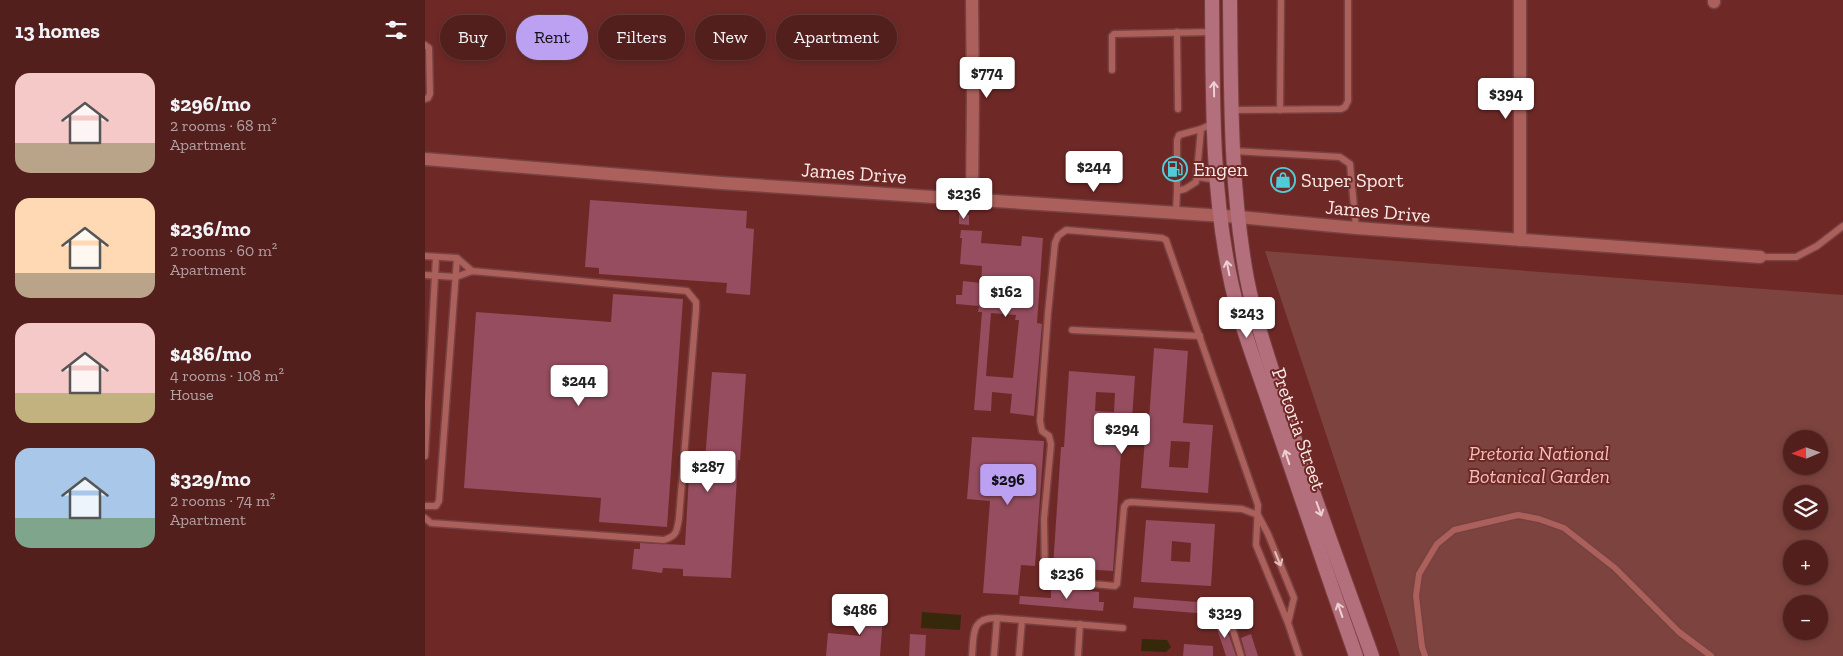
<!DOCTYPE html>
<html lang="en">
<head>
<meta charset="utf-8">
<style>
	body { margin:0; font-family:"Zilla Slab",serif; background:#582726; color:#f1f3f6; height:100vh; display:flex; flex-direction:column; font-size:19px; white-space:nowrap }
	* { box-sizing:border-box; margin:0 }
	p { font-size:16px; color:#b5a2a4 }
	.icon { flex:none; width:28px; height:28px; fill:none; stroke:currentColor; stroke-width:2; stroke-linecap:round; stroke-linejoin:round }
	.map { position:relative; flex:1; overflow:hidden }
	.drawer { display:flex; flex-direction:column; background:#521f1d; width:425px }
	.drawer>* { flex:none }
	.hud { position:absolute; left:15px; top:15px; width:475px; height:45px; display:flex; gap:10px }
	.needle { width:32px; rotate:268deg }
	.tools { position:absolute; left:1358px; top:430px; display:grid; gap:10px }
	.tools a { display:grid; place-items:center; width:45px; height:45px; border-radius:50%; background:#521f1d; box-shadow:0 2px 8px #0003,0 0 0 1px #683d3b; font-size:25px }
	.price { position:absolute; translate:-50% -42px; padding:0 11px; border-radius:5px; background:#fff; color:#222; font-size:16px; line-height:32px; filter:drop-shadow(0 1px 2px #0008) }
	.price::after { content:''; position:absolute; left:50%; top:30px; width:15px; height:11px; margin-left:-8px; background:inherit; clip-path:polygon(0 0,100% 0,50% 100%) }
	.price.on { background:#bca0f2; color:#111 }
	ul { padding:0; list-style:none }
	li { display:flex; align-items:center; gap:15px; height:125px; padding:0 15px }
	li span { display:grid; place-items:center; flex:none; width:140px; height:100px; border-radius:15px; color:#555 }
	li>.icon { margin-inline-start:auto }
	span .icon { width:60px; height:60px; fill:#fffc; stroke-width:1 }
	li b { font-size:21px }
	h2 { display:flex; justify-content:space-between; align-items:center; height:60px; padding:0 15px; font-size:21px }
	.tag { padding:0 18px; border-radius:22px; background:#521f1d; box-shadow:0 2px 8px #0003,0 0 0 1px #683d3b; font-size:18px; line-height:45px }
	.tag.on { background:#bca0f2; color:#111 }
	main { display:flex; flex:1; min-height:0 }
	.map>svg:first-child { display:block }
</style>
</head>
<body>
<main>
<section class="drawer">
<h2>13 homes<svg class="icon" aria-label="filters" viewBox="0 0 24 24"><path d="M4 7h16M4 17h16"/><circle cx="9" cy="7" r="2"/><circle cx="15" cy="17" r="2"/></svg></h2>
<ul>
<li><span style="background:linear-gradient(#f6c9c9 70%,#b9a48a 0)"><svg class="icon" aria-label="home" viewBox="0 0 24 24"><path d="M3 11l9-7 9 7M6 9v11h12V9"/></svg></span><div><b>$296/mo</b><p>2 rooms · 68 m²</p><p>Apartment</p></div></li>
<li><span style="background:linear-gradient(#ffd9b3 75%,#b9a48a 0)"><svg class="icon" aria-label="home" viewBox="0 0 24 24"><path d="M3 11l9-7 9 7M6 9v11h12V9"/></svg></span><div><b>$236/mo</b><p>2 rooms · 60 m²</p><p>Apartment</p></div></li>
<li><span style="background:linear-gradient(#f6c9c9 70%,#c2b280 0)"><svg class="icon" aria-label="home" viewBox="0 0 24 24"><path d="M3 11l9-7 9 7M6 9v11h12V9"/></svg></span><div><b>$486/mo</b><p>4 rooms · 108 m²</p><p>House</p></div></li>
<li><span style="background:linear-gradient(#a9c7e8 70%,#7fa58c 0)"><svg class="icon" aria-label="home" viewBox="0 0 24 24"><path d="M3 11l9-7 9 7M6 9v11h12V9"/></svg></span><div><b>$329/mo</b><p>2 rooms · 74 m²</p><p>Apartment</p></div></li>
</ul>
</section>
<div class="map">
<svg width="1418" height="656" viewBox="0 0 1418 656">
	<rect width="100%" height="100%" fill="#6e2927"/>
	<path fill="#7d433e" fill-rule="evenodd" d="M840,251L1418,295V656H975ZM1366,439H1394V466H1366ZM1366,494H1394V521H1366ZM1366,549H1394V576H1366ZM1366,604H1394V631H1366Z"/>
	<g fill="#35280b">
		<polygon points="497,612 536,615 535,630 496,628"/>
		<polygon points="717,639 742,640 746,647 741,652 716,651"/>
	</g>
	<g fill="#954d5f" fill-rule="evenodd">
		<polygon points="165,200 322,211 321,228 329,229 325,295 301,293 302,283 174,274 174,268 160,267"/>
		<polygon points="534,214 544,215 544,225 534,224"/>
		<path d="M536,230L557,231L556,243L596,246L597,236L618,238L612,323L617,324L609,416L585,413L587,394L567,392L566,411L549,410L557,312H553L554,306L531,304V295H537L538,281L556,283L557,266L535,264L537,238H535ZM566,313L591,315L590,320H594L588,378L561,376Z"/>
		<polygon points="188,294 258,299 242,527 174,522 176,498 39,488 51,312 186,322"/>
		<path d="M729,348L763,351L758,423L788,425L783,493L716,488L720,439L697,437L688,571L628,567L636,447H639L644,371L710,376L707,419L724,420ZM671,392L690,393L689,412L670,411ZM746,441L765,442L763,468L744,467Z"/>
		<polygon points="287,372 321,374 315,460 313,460 306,578 258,576 258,569 238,568 237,573 207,569 209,549 215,549 215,543 260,545 265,459 280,460"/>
		<polygon points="547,437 619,441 610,566 596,565 593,595 558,593 565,501 542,499"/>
		<path d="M721,520L790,524L786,586L716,582ZM747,541L766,543L765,562L746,561Z"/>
		<polygon points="626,587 674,592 674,602 679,602 678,611 594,604 595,596 626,598"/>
		<polygon points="709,597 785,603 784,614 708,608"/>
		<polygon points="439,602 459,603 455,656 401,656 403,633 436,636"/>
		<polygon points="798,620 806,641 811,656 801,656 790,623"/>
		<polygon points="485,634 501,635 500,656 484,656"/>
		<polygon points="826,634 833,656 821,656 816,638"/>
		<polygon points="759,644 788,646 788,656 758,656"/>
	</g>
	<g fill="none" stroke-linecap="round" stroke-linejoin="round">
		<defs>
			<g id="service">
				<polyline points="752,32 753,109"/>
				<polyline points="0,45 4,48 5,94 3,98 0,99"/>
				<polyline points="687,70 687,36 689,34 787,32"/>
				<polyline points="807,110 916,109 920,107 923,101 923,0"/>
				<polyline points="855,110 856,0"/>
				<polyline points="809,151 915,157 925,164 931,228"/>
				<polyline points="773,177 792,180"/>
				<polyline points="752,191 752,140 754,135 776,129"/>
				<polyline points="751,213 752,191 760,189 771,182 776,129 789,123"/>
				<polyline points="0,256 32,258 47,271"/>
				<polyline points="1335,257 1371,257 1392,246 1418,226"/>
				<path d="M0,275L31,277L47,271L262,291L271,302V310L254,518C252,531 252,536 239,540L6,523L0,518"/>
				<polyline points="647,330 775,336"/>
				<polyline points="0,456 11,257"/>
				<polyline points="0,506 11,506 14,501 32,258"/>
				<polyline points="804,618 816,656"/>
				<polyline points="863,623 869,598 843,534 833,515 817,509 706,502 702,503 699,507 692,584 690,586 625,580 620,576 619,519 626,444 624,436 617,431 615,421 623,313 630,243 633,236 641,230 726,237 737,238 741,240 833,505 831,545 863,623 874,656"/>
				<path d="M547,656C549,636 545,617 572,618L698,628"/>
				<polyline points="569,656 572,618"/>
				<polyline points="594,656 597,620"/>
				<polyline points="653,656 655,624"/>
				<polyline points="1000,656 997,647 991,596 994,574 1012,544 1029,530 1093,515 1114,519 1139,528 1190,568 1254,632 1286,656"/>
			</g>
			<g id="minor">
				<polyline points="547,0 548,96 547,199"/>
				<polyline points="1289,0 1289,2"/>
				<polyline points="0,159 296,183 814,217 931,228 1335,257"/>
				<polyline points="1095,240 1095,0"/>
			</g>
			<g id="secondary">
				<path d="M787,0C788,90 786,183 804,272C813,319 831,364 846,409C874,492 902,574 931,656"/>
				<path d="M805,0C806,93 805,187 822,279C831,325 847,369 861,413C888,495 918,575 947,656"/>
			</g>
		</defs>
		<use href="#service" stroke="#784141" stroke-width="9"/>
		<use href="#minor" stroke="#784141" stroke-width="15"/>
		<use href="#secondary" stroke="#784141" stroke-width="16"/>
		<use href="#service" stroke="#ab605b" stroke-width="6"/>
		<use href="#minor" stroke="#ab605b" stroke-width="12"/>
		<use href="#secondary" stroke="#b46f7d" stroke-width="14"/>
	</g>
	<defs><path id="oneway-shaft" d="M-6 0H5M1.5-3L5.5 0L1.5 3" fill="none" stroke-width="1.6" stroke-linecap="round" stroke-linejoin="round" transform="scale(1.25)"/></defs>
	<g stroke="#ecd1d2">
		<use href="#oneway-shaft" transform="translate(789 89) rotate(-91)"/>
		<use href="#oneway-shaft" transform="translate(803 268) rotate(-101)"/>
		<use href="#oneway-shaft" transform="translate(862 457) rotate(-108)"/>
		<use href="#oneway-shaft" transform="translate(894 509) rotate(70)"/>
		<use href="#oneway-shaft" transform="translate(915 610) rotate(-109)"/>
	</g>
	<use stroke="#e2c0bd" href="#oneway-shaft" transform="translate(853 559) rotate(68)"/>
	<defs>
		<symbol id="fuel-ring" viewBox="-11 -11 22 22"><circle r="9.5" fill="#6e2927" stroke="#52cbd8" stroke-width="1.5"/><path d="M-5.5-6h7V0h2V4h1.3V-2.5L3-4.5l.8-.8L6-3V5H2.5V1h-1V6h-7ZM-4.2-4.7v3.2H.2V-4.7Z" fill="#52cbd8"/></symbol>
		<symbol id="shop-ring" viewBox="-11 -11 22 22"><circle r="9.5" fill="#6e2927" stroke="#52cbd8" stroke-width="1.5"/><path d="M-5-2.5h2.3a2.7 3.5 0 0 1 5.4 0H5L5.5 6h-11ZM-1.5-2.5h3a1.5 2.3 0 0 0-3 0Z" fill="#52cbd8"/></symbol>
	</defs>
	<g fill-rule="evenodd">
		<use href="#fuel-ring" x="736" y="155" width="28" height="28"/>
		<use href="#shop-ring" x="844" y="166" width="28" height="28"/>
	</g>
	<g text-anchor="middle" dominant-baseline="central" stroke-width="4" stroke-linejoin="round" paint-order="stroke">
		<g font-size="20" fill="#fae9e7" stroke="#6e2927" text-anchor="start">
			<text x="768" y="169">Engen</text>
			<text x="876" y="180">Super Sport</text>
		</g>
		<g font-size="20" fill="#fae9e7" stroke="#6e2927">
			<text transform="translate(429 173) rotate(4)">James Drive</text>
			<text transform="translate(953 211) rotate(5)">James Drive</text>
			<text transform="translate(874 429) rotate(71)">Pretoria Street</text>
		</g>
		<g font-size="20" font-style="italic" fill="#f2bfb9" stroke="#6e2927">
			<text x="1114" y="453">Pretoria National<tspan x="1114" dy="23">Botanical Garden</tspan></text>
		</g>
	</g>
</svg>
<div class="tools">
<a><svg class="needle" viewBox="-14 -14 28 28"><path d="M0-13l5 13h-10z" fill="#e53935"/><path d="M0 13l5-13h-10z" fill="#b5a2a4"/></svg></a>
<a><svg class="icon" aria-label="layers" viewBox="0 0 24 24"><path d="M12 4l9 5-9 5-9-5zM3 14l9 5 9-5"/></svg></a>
<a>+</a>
<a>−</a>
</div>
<b class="price" style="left:562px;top:99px">$774</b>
<b class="price" style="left:1081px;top:120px">$394</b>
<b class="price" style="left:669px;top:193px">$244</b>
<b class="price" style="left:539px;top:220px">$236</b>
<b class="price" style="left:581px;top:318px">$162</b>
<b class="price" style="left:822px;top:339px">$243</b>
<b class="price" style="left:154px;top:407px">$244</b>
<b class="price" style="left:697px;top:455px">$294</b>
<b class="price" style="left:283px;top:493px">$287</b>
<b class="price on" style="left:583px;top:506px">$296</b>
<b class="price" style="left:642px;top:600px">$236</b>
<b class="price" style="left:435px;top:636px">$486</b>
<b class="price" style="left:800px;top:639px">$329</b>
<div class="hud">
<a class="tag">Buy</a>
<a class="tag on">Rent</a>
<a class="tag">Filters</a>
<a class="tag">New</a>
<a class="tag">Apartment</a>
</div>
</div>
</main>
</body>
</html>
